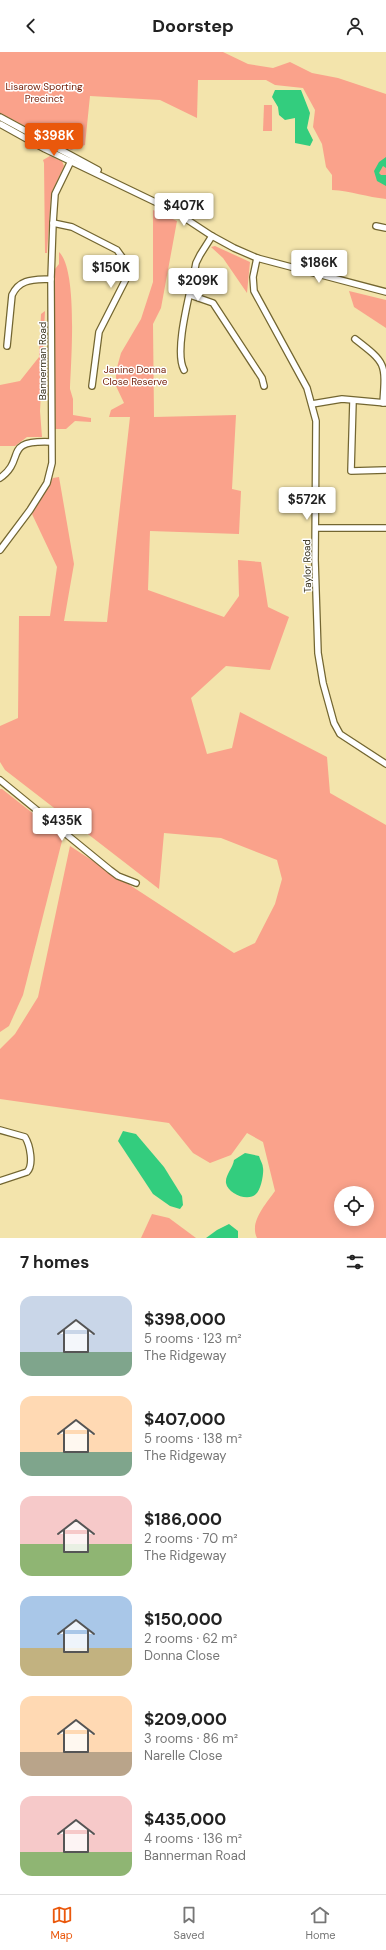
<!DOCTYPE html>
<html lang="en">
<head>
<meta charset="utf-8">
<style>
	body { margin:0; font-family:"DM Sans",sans-serif; background:#f6f6f6; color:#222; height:100vh; display:flex; flex-direction:column; font-size:15px; white-space:nowrap }
	* { box-sizing:border-box; margin:0 }
	p { font-size:13px; color:#767676 }
	.icon { flex:none; width:22px; height:22px; fill:none; stroke:currentColor; stroke-width:2; stroke-linecap:round; stroke-linejoin:round }
	.map { position:relative; height:1186px; overflow:hidden }
	.sheet { display:flex; flex-direction:column; background:#fff; flex:1 }
	.sheet>* { flex:none }
	.fabs { position:absolute; left:334px; top:1134px; display:grid; gap:8px }
	.fabs a { display:grid; place-items:center; width:40px; height:40px; border-radius:50%; background:#fff; box-shadow:0 2px 10px #0003; font-size:20px }
	.price { position:absolute; translate:-50% -34px; padding:0 9px; border-radius:4px; background:#fff; color:#222; font-size:13px; line-height:26px; filter:drop-shadow(0 1px 2px #0008) }
	.price::after { content:''; position:absolute; left:50%; top:24px; width:12px; height:9px; margin-left:-6px; background:inherit; clip-path:polygon(0 0,100% 0,50% 100%) }
	.price.current { background:#ea580c; color:#fff }
	ul { padding:0; list-style:none }
	li { display:flex; align-items:center; gap:12px; height:100px; padding:0 20px }
	li span { display:grid; place-items:center; flex:none; width:112px; height:80px; border-radius:12px; color:#555 }
	li>.icon { margin-inline-start:auto }
	span .icon { width:48px; height:48px; fill:#fffc; stroke-width:1 }
	li b { font-size:17px }
	h2 { display:flex; justify-content:space-between; align-items:center; height:48px; padding:0 20px; font-size:17px }
	header { display:flex; justify-content:space-between; align-items:center; height:52px; padding:0 20px; background:#fff; font-size:18px; font-weight:700 }
	.dock { display:flex; justify-content:space-around; align-items:center; height:56px; border-top:1px solid #e0e0e0; background:#fff; font-size:11px; color:#767676 }
	.dock a { display:grid; justify-items:center; gap:2px }
	.dock .current { color:#ea580c }
	.map>svg:first-child { display:block }
</style>
</head>
<body>
<header><svg class="icon" aria-label="back" viewBox="0 0 24 24"><path d="M15 5l-7 7 7 7"/></svg>Doorstep<svg class="icon" aria-label="person" viewBox="0 0 24 24"><circle cx="12" cy="8" r="4"/><path d="M4 21q1-7 8-7t8 7"/></svg></header>
<div class="map">
<svg width="386" height="1186" viewBox="0 0 386 1186">
	<rect width="100%" height="100%" fill="#f3e4ac"/>
	<g fill="#faa28b" fill-rule="evenodd">
		<path d="M0,0H223L248,12L273,16L290,10L312,21L338,26L386,42V147C367,145 351,139 332,138V123L326,115L322,92L313,75L315,58L303,36L275,33L266,28H198L197,66L160,48L90,44L85,93L71,98L0,61Z"/>
		<polygon points="264,53 272,53 272,79 263,79"/>
		<polygon points="50,104 62,109 64,114 51,142 47,201 45,201 44,111 43,108"/>
		<polygon points="184,148 190,152 185,157 187,158 185,160 178,156 181,150"/>
		<path d="M153,158L177,169L161,256L153,272L154,365L236,363L232,437L241,439L239,482L150,479L148,538L224,565L239,544L238,508L261,510L268,555L289,565L270,618L226,614L191,646L207,702L232,696L240,660L327,705L330,741L386,773V1186H257C249,1170 266,1152 275,1139L263,1090L247,1081L231,1103L210,1111L193,1101L169,1071L0,1047V997L15,982L38,945L70,794L234,901L255,891L275,852L282,827L277,808L221,786L164,781L159,837L5,718L0,710V674L18,666L19,564H50L57,515L32,462L53,426L59,425L74,512L64,569L107,570L130,365H109L111,358L124,351L116,334V319L121,301L141,267L153,230ZM341,1141H367V1167H341Z"/>
		<polygon points="215,194 250,210 247,241 223,206 211,195"/>
		<path d="M59,200C78,218 71,309 70,337L73,347V363L91,366V370L75,369L66,377H55V217L59,212Z"/>
		<polygon points="349,239 386,248 386,276 354,255"/>
		<polygon points="45,259 40,359 42,385 27,385 15,394 0,394 0,333 20,329 39,305 41,262"/>
		<polygon points="0,737 2,737 63,785 23,943 9,974 0,980"/>
		<polygon points="152,1162 169,1166 196,1186 141,1186"/>
	</g>
	<g fill="#33cd7e">
		<polygon points="275,38 301,38 310,61 307,76 313,88 310,94 295,91 295,66 285,68 279,63 278,55 272,45"/>
		<polygon points="386,105 386,116 383,114 379,121 381,123 386,123 386,134 377,129 374,119 379,110"/>
		<polygon points="123,1079 136,1082 164,1115 182,1144 183,1153 180,1157 170,1154 153,1142 118,1089"/>
		<path d="M245,1101L259,1104C260,1108 263,1112 263,1116C264,1121 261,1138 256,1142C248,1150 228,1142 226,1131C225,1123 233,1116 234,1108Z"/>
		<polygon points="229,1172 238,1179 238,1186 206,1186 217,1178"/>
	</g>
	<g fill="none" stroke-linecap="round" stroke-linejoin="round">
		<defs>
			<g id="minor">
				<polyline points="0,65 98,118"/>
				<polyline points="0,72 45,97 174,159 212,184 234,196 257,206 386,240"/>
				<polyline points="53,171 72,175 117,198 127,212 127,225 99,280 92,334"/>
				<polyline points="376,174 386,176"/>
				<polyline points="257,206 253,225 254,239 307,336 316,369 315,508 318,601 323,631 334,671 340,682 386,712"/>
				<polyline points="190,243 213,251 262,326 264,334"/>
				<path d="M355,287C386,311 386,311 383,351"/>
				<path d="M7,294L12,243C20,226 34,228 51,227"/>
				<path d="M184,318C173,298 192,235 196,211L200,203L212,184"/>
				<polyline points="353,349 351,419 386,418"/>
				<polyline points="312,352 342,347 386,351"/>
				<path d="M0,426C27,407 1,388 51,390"/>
				<polyline points="316,476 386,476"/>
				<polyline points="0,498 30,458 47,431 52,411 51,227 53,171 55,142 71,109"/>
				<polyline points="0,728 110,818 118,824 136,831"/>
				<path d="M0,1078L25,1085C30,1093 34,1113 27,1120L0,1129"/>
			</g>
		</defs>
		<use href="#minor" stroke="#736631" stroke-width="8"/>
		<use href="#minor" stroke="#fff" stroke-width="5.5"/>
	</g>
	<g text-anchor="middle" dominant-baseline="central" stroke-width="3" stroke-linejoin="round" paint-order="stroke">
		<g font-size="10" fill="#77240e" stroke="#fff">
			<text x="44" y="34">Lisarow Sporting<tspan x="44" dy="12">Precinct</tspan></text>
			<text x="135" y="317">Janine Donna<tspan x="135" dy="12">Close Reserve</tspan></text>
		</g>
		<g font-size="10" fill="#312b15" stroke="#fff">
			<text transform="translate(42 309) rotate(-90)">Bannerman Road</text>
			<text transform="translate(307 514) rotate(-91)">Taylor Road</text>
		</g>
	</g>
</svg>
<div class="fabs">
<a><svg class="icon" aria-label="locate" viewBox="0 0 24 24"><circle cx="12" cy="12" r="6"/><path d="M12 2v4M12 18v4M2 12h4M18 12h4"/></svg></a>
</div>
<b class="price current" style="left:54px;top:105px">$398K</b>
<b class="price" style="left:184px;top:175px">$407K</b>
<b class="price" style="left:319px;top:232px">$186K</b>
<b class="price" style="left:111px;top:237px">$150K</b>
<b class="price" style="left:198px;top:250px">$209K</b>
<b class="price" style="left:307px;top:469px">$572K</b>
<b class="price" style="left:62px;top:790px">$435K</b>
</div>
<section class="sheet">
<h2>7 homes<svg class="icon" aria-label="filters" viewBox="0 0 24 24"><path d="M4 7h16M4 17h16"/><circle cx="9" cy="7" r="2"/><circle cx="15" cy="17" r="2"/></svg></h2>
<ul>
<li><span style="background:linear-gradient(#c9d6e8 70%,#7fa58c 0)"><svg class="icon" aria-label="home" viewBox="0 0 24 24"><path d="M3 11l9-7 9 7M6 9v11h12V9"/></svg></span><div><b>$398,000</b><p>5 rooms · 123 m²</p><p>The Ridgeway</p></div></li>
<li><span style="background:linear-gradient(#ffd9b3 70%,#7fa58c 0)"><svg class="icon" aria-label="home" viewBox="0 0 24 24"><path d="M3 11l9-7 9 7M6 9v11h12V9"/></svg></span><div><b>$407,000</b><p>5 rooms · 138 m²</p><p>The Ridgeway</p></div></li>
<li><span style="background:linear-gradient(#f6c9c9 60%,#8fb573 0)"><svg class="icon" aria-label="home" viewBox="0 0 24 24"><path d="M3 11l9-7 9 7M6 9v11h12V9"/></svg></span><div><b>$186,000</b><p>2 rooms · 70 m²</p><p>The Ridgeway</p></div></li>
<li><span style="background:linear-gradient(#a9c7e8 65%,#c2b280 0)"><svg class="icon" aria-label="home" viewBox="0 0 24 24"><path d="M3 11l9-7 9 7M6 9v11h12V9"/></svg></span><div><b>$150,000</b><p>2 rooms · 62 m²</p><p>Donna Close</p></div></li>
<li><span style="background:linear-gradient(#ffd9b3 70%,#b9a48a 0)"><svg class="icon" aria-label="home" viewBox="0 0 24 24"><path d="M3 11l9-7 9 7M6 9v11h12V9"/></svg></span><div><b>$209,000</b><p>3 rooms · 86 m²</p><p>Narelle Close</p></div></li>
<li><span style="background:linear-gradient(#f6c9c9 70%,#8fb573 0)"><svg class="icon" aria-label="home" viewBox="0 0 24 24"><path d="M3 11l9-7 9 7M6 9v11h12V9"/></svg></span><div><b>$435,000</b><p>4 rooms · 136 m²</p><p>Bannerman Road</p></div></li>
</ul>
</section>
<nav class="dock">
<a class="current"><svg class="icon" aria-label="map" viewBox="0 0 24 24"><path d="M3 6l6-2 6 2 6-2v14l-6 2-6-2-6 2zM9 4v14M15 6v14"/></svg>Map</a>
<a><svg class="icon" aria-label="saved" viewBox="0 0 24 24"><path d="M7 4h10v16l-5-4-5 4z"/></svg>Saved</a>
<a><svg class="icon" aria-label="home" viewBox="0 0 24 24"><path d="M3 11l9-7 9 7M6 9v11h12V9"/></svg>Home</a>
</nav>
</body>
</html>
